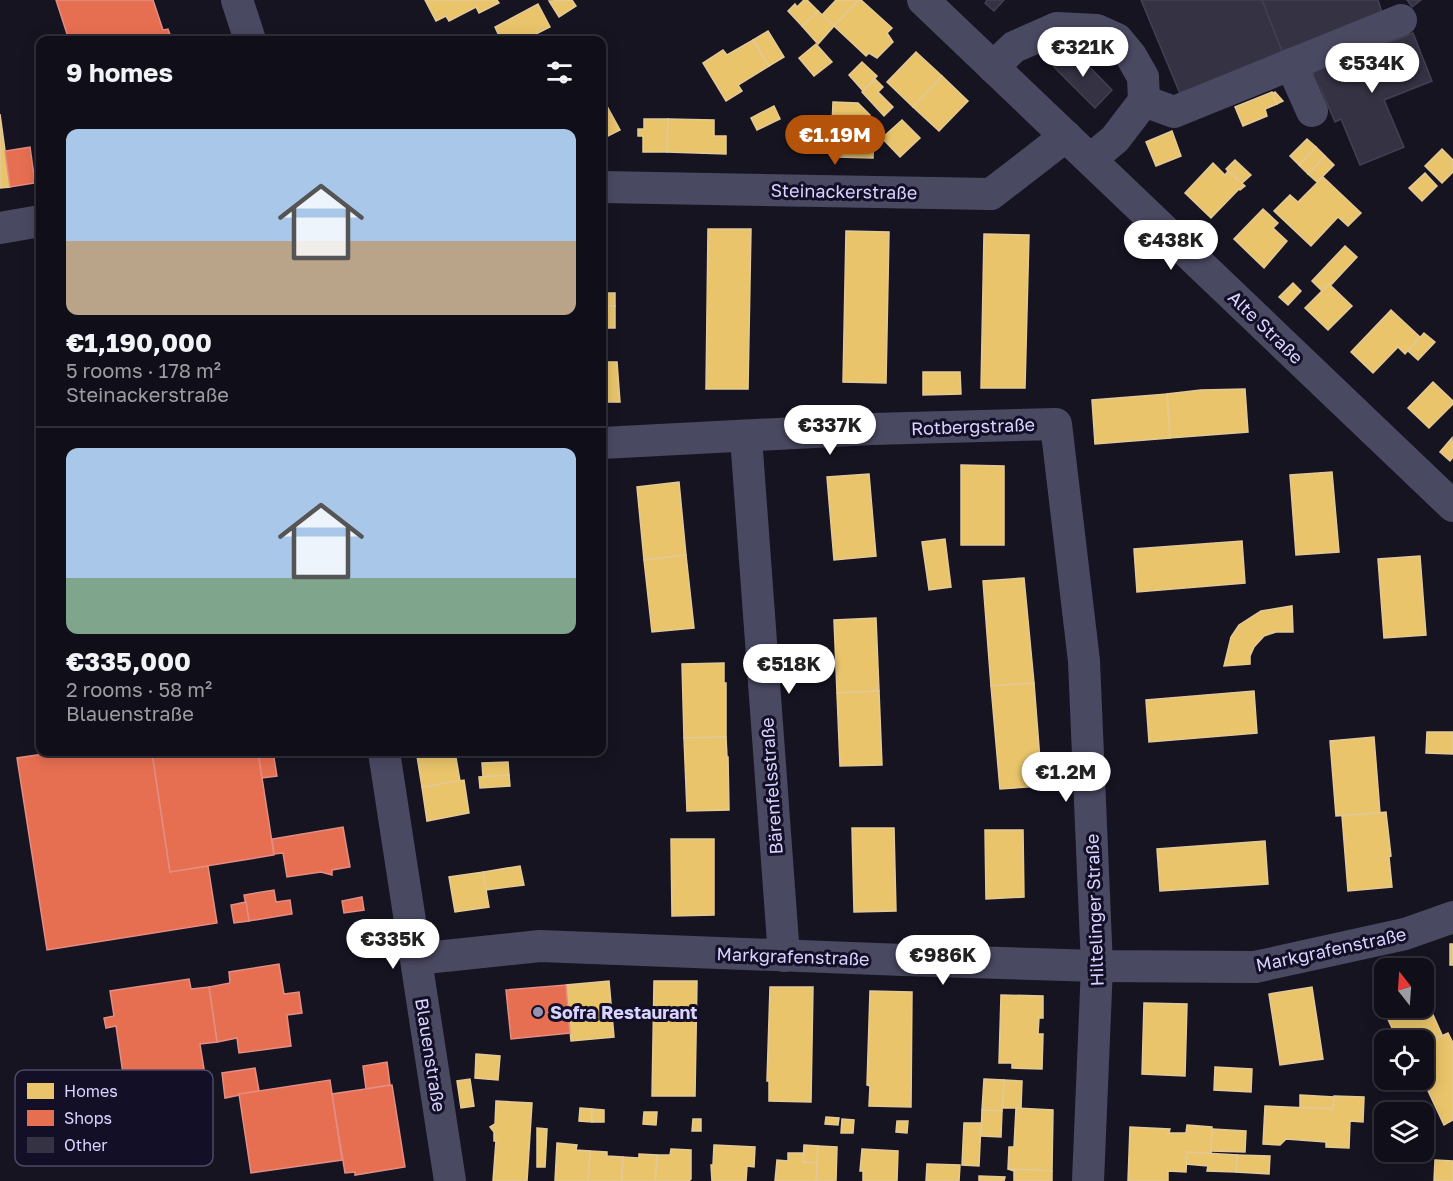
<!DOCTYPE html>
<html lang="en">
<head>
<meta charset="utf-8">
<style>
	body { margin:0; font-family:"Golos Text",sans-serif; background:#191822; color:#f1f3f6; height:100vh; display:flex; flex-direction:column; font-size:22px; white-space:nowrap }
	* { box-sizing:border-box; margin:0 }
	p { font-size:20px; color:#9c9ca2 }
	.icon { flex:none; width:33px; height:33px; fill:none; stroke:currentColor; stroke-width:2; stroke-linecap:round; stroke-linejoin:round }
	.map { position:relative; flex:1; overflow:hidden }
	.side { position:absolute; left:36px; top:36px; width:570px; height:720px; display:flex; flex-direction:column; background:#100f19; border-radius:12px; box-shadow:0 3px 15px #0003,0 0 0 2px #302f38 }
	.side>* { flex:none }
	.needle { width:39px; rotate:343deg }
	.controls { position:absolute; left:1374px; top:958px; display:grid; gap:12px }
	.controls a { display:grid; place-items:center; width:60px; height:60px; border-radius:12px; background:#100f19; box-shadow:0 3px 15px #0003,0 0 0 2px #302f38; font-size:30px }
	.price { position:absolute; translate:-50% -51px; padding:0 14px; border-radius:21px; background:#fff; color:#222; font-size:20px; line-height:39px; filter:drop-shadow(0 2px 3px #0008) }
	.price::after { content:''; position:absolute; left:50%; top:36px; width:18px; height:14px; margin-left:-9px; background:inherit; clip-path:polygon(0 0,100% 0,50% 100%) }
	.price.active { background:#b45309; color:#fff }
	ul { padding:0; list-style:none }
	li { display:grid; align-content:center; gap:12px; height:318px; padding:0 30px }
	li+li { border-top:2px solid #302f38 }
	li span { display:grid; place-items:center; height:186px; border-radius:12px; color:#555 }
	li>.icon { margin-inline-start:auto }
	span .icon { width:108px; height:108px; fill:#fffc; stroke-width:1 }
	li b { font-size:26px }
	h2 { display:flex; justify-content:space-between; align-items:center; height:72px; padding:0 30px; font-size:26px }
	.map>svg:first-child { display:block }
</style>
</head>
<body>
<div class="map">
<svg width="1453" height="1181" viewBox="0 0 1453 1181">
	<rect width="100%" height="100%" fill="#161421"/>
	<g fill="#e9c46a" stroke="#e4c997" stroke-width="1.5">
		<polygon points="425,0 497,0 499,3 479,13 476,7 449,21 446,16 436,21"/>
		<polygon points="572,0 576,6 559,17 549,1"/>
		<polygon points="804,0 807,0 818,11 802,26 788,11 795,4 797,7"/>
		<polygon points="836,0 859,0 834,26 822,15"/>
		<polygon points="859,0 861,0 892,28 887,33 893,42 877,58 869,53 866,56 834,26"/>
		<polygon points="538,4 550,27 524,40 501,40 495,27"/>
		<polygon points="818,11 834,26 818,44 802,26"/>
		<polygon points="768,31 784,57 769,66 753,40"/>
		<polygon points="389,35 391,40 330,40 330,36"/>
		<polygon points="753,40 769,66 738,85 742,91 726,101 703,63 723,50 727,55"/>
		<polygon points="816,44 832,62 814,76 799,58"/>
		<polygon points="916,52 942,76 913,107 887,82"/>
		<polygon points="862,62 877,76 863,91 849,75"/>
		<polygon points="942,76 968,101 939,131 913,107"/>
		<polygon points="875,79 883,87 878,92 893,107 884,116 862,92"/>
		<polygon points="1272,92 1277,104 1265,109 1267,116 1243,126 1235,107"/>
		<polygon points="1275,92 1283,101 1277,104 1273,93"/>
		<polygon points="833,102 858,103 870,115 870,126 874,126 873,158 837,157 837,142 827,142 827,125 832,125"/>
		<polygon points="774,106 780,119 757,130 751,118"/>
		<polygon points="608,108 620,130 606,137 602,129 602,112"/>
		<polygon points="0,114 10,187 0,188"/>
		<polygon points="644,119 668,119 667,152 643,152 643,136 638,136 638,129 644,129"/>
		<polygon points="668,119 714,120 714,136 726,136 726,154 667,152"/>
		<polygon points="902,120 920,138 900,157 882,138"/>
		<polygon points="1172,131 1181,156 1156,166 1146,142"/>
		<polygon points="1307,139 1316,147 1299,165 1290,156"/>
		<polygon points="1316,147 1325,156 1308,174 1299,165"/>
		<polygon points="1442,149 1453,160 1453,172 1442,183 1425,166"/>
		<polygon points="1325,156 1334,165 1317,182 1308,174"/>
		<polygon points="1235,160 1251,175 1241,184 1226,169"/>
		<polygon points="1213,163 1225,175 1228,171 1245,186 1240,190 1239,189 1211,218 1185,193"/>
		<polygon points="1425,173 1437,186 1422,201 1409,188"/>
		<polygon points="1323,177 1361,213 1348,226 1338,217 1311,246 1274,211 1290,195 1298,202"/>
		<polygon points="1263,209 1278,223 1273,228 1287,241 1264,268 1234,239"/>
		<polygon points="602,225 605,225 604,266 602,266"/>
		<polygon points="708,229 751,229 748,389 706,389"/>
		<polygon points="846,231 889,232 886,383 843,382"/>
		<polygon points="984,234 1029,235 1025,388 981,388"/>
		<polygon points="1345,246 1357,257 1330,286 1329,284 1322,291 1312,281"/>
		<polygon points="1293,283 1301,291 1288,305 1279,297"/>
		<polygon points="1329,284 1352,306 1328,330 1305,308"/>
		<rect x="602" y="293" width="13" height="13"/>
		<rect x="602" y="306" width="13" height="22"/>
		<polygon points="1391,310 1420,337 1405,354 1398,347 1373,373 1351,352"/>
		<polygon points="1424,333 1435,342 1418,360 1408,351"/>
		<polygon points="602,362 617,362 620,402 602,402"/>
		<polygon points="923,372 960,372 961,394 923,395"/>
		<polygon points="1433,382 1453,401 1453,404 1429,428 1408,408"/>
		<polygon points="1245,389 1248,432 1170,438 1167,394 1201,390"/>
		<polygon points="1167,394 1170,438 1095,444 1092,400"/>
		<polygon points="1452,438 1453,457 1450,461 1440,452"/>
		<polygon points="961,465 1004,466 1004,545 961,545"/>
		<polygon points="1332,472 1339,552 1296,555 1290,475"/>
		<polygon points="869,474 876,556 834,560 827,477"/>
		<polygon points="679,482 686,555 644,560 637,487"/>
		<polygon points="945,539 951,587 929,590 922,542"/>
		<polygon points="1242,541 1245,583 1137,592 1134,549"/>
		<polygon points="686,555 694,628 652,632 644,560"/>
		<polygon points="1420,556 1426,635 1384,638 1378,559"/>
		<polygon points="1024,578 1034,683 991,686 983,581"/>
		<polygon points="1292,606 1293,632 1276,632 1264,636 1254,647 1250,656 1250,664 1224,666 1231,637 1239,625 1261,611"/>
		<polygon points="876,618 879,691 837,693 834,620"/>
		<polygon points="724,663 724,683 726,683 726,737 684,738 682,664"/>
		<polygon points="1034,683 1042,786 1000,789 991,686"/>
		<polygon points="879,691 882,765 840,766 837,693"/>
		<polygon points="1254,691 1257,733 1149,742 1146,700"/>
		<polygon points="1427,732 1453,732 1453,754 1426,753"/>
		<polygon points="726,737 727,757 728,757 729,810 687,811 684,738"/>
		<polygon points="1374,737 1380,813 1336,816 1330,741"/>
		<polygon points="417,752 446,752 417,756"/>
		<polygon points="446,752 455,752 460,781 422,787 417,756"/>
		<polygon points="508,762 509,775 483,777 482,763"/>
		<polygon points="509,775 510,786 480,788 479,777"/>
		<polygon points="464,780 469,813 427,821 422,787"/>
		<polygon points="1386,812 1391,856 1389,857 1392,887 1348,891 1342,816"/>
		<polygon points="852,828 894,828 896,911 854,912"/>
		<polygon points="985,830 1023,830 1024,897 986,899"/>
		<polygon points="671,839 714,839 714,915 672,916"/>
		<polygon points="1265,841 1268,884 1160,891 1157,849"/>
		<polygon points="520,866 524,885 486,890 483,872"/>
		<polygon points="483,872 489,907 455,912 449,877"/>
		<rect x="1450" y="944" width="3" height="21"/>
		<polygon points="609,981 614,1037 571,1041 566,985"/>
		<polygon points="654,981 697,981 695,1096 652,1096"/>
		<polygon points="1384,982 1384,1008 1424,1008 1424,994 1432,1007 1430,1008 1442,1035 1424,1044 1424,1041 1398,1041 1373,987"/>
		<polygon points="770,987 813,987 811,1102 769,1101 769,1081 767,1081"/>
		<polygon points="1312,987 1323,1059 1280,1065 1269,994"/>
		<polygon points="870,991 912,992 911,1107 869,1106 870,1086 867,1085"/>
		<polygon points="1001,995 1043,996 1043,1018 1039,1018 1038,1034 1043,1034 1042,1069 1012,1068 1012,1063 999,1063"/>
		<polygon points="1144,1003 1187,1004 1185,1076 1142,1074"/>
		<polygon points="1448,1033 1453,1043 1453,1120 1444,1125 1423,1080 1424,1044"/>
		<polygon points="476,1054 500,1056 498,1080 475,1078"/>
		<polygon points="1215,1067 1252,1069 1251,1092 1214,1090"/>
		<polygon points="470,1079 474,1106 461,1108 457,1081"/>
		<polygon points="984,1079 1004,1080 1002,1111 982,1110"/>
		<polygon points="1004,1080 1022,1081 1021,1108 1003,1108"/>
		<polygon points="1300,1095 1334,1097 1333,1109 1300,1107"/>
		<polygon points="1334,1096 1364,1097 1363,1122 1350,1121 1349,1148 1326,1147 1326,1142 1286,1139 1280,1145 1263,1144 1265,1106 1333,1109"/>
		<polygon points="496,1101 532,1103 527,1181 493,1181 496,1141 494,1141 494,1132 490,1127 495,1124"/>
		<polygon points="580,1108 592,1109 592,1122 579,1121"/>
		<polygon points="1016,1108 1053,1110 1052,1171 1008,1169 1009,1147 1014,1147"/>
		<polygon points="592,1109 604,1110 604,1122 592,1122"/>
		<polygon points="982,1110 1002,1111 1001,1137 981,1136"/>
		<polygon points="644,1112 657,1112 656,1125 643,1124"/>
		<polygon points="826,1117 839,1118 838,1125 825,1124"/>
		<polygon points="693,1119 701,1119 701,1131 692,1131"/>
		<polygon points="842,1119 854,1120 853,1133 841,1133"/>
		<polygon points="897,1121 908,1121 907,1133 896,1132"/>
		<polygon points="964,1123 981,1123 979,1166 962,1165"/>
		<polygon points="1187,1125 1212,1127 1211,1154 1187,1152 1186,1172 1168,1171 1168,1181 1128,1181 1130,1127 1170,1129 1169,1133 1186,1133"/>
		<polygon points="537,1128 547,1129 545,1167 537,1167"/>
		<polygon points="1212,1129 1246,1131 1245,1152 1211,1151"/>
		<polygon points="557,1143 577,1145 576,1150 590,1151 588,1181 555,1181"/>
		<polygon points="714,1145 755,1147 754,1167 747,1166 746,1181 712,1181 711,1165 713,1165"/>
		<polygon points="804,1145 818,1146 817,1163 803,1162"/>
		<polygon points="818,1146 837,1147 836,1181 816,1181"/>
		<polygon points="671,1149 691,1150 691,1179 689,1181 655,1181 657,1155 670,1155"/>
		<polygon points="862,1149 898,1151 897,1181 863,1181 863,1171 860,1171"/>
		<polygon points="590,1151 607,1152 607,1156 623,1157 622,1181 588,1181"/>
		<polygon points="1187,1152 1237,1155 1236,1172 1207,1171 1208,1166 1186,1164"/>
		<polygon points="788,1153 803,1153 803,1162 817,1163 816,1181 775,1181 777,1160 788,1161"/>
		<polygon points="639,1154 657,1155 655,1181 622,1181 623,1157 639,1158"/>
		<polygon points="1237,1155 1270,1156 1269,1174 1236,1172"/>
		<polygon points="1435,1160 1453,1161 1453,1181 1434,1181"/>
		<polygon points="927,1164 960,1165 959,1181 926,1181"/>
		<polygon points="1008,1169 1052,1171 1052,1181 1014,1181 1014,1171"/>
		<polygon points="979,1176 1005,1177 1004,1181 979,1181"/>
	</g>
	<g fill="#e76f51" stroke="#e38d85" stroke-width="1.5">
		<polygon points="56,0 153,0 163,30 168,29 172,40 69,40"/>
		<polygon points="30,147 35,183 10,187 5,151"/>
		<polygon points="57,752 152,752 170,872 208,866 217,923 47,950 17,758"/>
		<polygon points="152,752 258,752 274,855 170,872"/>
		<polygon points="258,752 273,752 277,776 262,778"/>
		<polygon points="343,827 350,867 332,870 332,875 321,872 287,877 283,853 274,854 272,839"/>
		<polygon points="274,890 276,902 290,900 292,914 249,921 244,895"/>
		<polygon points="362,897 364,910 344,913 342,901"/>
		<polygon points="246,902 249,921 234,923 231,905"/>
		<polygon points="279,964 284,994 299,992 302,1013 287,1015 291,1046 239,1053 237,1038 217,1042 209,987 230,983 229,972"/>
		<polygon points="189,979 191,989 209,987 217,1042 200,1044 207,1088 127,1101 116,1026 106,1028 104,1018 114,1016 110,991"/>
		<polygon points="566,985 570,1033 511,1039 506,990"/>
		<polygon points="387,1062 390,1085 366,1089 363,1066"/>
		<polygon points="255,1068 259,1091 225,1098 222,1073"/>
		<polygon points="330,1080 342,1160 251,1173 239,1094"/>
		<polygon points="392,1085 405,1167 355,1175 355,1172 345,1173 332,1094"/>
	</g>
	<g fill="#343243" stroke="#433f54" stroke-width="1.5">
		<polygon points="987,0 1004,0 994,11 985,3"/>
		<polygon points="1141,0 1262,0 1283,53 1181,96"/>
		<polygon points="1262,0 1378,0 1382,12 1283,53"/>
		<polygon points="1407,0 1421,0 1412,7"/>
		<polygon points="1413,33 1432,81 1384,100 1404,147 1360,165 1341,119 1335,122 1320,87 1310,83 1317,64 1327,68"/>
		<polygon points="1072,49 1112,90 1095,108 1054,67"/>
	</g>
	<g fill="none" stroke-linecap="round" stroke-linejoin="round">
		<g stroke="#4a4962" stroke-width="32">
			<polyline points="237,0 250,40"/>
			<polyline points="923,0 1453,506"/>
			<polyline points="1291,64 1312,111"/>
			<polyline points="993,67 1014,47 1057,28 1097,30 1117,39 1131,56 1143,77 1144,101 1115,139 1091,159"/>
			<polyline points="1144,101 1174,112 1401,20"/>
			<polyline points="602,187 991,194 1066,136"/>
			<polyline points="0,228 40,221"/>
			<polyline points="746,437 784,956"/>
			<polyline points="602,443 872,429 1056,424 1084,661 1097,966 1088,1181"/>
			<polyline points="384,752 450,1181"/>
			<polyline points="416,959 540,946 903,960 1097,966 1255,967 1405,934 1453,917"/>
		</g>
	</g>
	<circle fill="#9591b1" stroke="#130f26" stroke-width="2" cx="538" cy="1012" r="6"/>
	<g text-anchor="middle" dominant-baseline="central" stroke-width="6" stroke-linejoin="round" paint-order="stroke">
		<g font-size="18" fill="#d9d4ff" stroke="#130f26">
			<text transform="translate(844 191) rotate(1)">Steinackerstraße</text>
			<text transform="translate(1266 327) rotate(44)">Alte Straße</text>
			<text transform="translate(973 426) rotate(-2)">Rotbergstraße</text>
			<text transform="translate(771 786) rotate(-94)">Bärenfelsstraße</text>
			<text transform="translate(1094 910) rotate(-92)">Hiltelinger Straße</text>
			<text transform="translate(1331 949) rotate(-12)">Markgrafenstraße</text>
			<text transform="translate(793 956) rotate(2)">Markgrafenstraße</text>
			<text transform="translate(431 1055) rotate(81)">Blauenstraße</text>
		</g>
		<g font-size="18" font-weight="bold" fill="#d9d4ff" stroke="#130f26" text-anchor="start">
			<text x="550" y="1012">Sofra Restaurant</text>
		</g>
	</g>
	<rect x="15" y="1070" width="198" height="96" rx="9" fill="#130f26" stroke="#4e4a67" stroke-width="1.5"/>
	<rect x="27" y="1083" width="27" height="16" fill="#e9c46a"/>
	<rect x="27" y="1110" width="27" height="16" fill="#e76f51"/>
	<rect x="27" y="1137" width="27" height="16" fill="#343243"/>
	<g font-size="16" fill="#d9d4ff">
		<text x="64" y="1097">Homes</text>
		<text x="64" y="1124">Shops</text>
		<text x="64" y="1151">Other</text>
	</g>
</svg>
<div class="controls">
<a><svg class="needle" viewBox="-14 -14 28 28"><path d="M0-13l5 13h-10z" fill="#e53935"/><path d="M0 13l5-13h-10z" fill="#9c9ca2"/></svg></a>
<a><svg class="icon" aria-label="locate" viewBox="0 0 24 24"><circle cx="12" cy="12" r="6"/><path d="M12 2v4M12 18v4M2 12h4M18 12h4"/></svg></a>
<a><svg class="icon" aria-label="layers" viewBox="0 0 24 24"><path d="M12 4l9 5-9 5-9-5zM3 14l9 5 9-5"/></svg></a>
</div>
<b class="price" style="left:1083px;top:78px">€321K</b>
<b class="price" style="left:1372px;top:94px">€534K</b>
<b class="price active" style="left:835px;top:166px">€1.19M</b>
<b class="price" style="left:1171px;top:271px">€438K</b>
<b class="price" style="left:830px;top:456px">€337K</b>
<b class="price" style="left:789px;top:695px">€518K</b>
<b class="price" style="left:1066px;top:803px">€1.2M</b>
<b class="price" style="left:393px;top:970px">€335K</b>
<b class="price" style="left:943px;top:986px">€986K</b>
<section class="side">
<h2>9 homes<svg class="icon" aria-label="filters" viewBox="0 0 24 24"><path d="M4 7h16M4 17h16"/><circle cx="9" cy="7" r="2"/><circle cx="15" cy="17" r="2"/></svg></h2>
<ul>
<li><span style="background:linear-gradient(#a9c7e8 60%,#b9a48a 0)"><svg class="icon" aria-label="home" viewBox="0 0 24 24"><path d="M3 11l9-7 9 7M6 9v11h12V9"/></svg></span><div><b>€1,190,000</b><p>5 rooms · 178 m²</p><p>Steinackerstraße</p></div></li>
<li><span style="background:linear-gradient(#a9c7e8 70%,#7fa58c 0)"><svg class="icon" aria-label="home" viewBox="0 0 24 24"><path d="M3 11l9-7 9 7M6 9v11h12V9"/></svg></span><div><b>€335,000</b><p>2 rooms · 58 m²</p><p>Blauenstraße</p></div></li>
</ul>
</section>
</div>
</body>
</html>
